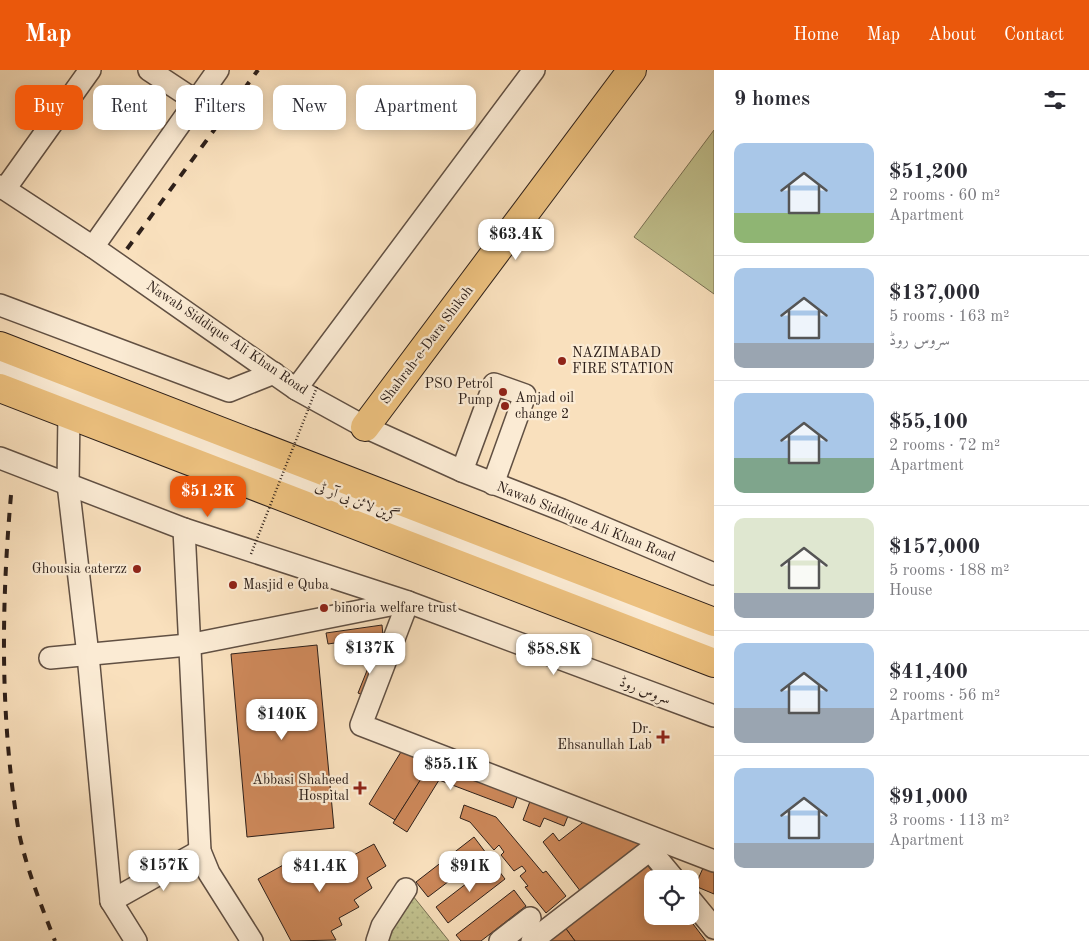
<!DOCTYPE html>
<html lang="en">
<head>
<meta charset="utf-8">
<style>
	body { margin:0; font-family:"Old Standard TT",Amiri,serif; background:#f2f2f3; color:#2b2b33; height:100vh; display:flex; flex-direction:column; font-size:19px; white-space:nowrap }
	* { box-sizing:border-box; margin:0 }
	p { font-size:16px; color:#7c7c81 }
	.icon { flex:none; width:28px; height:28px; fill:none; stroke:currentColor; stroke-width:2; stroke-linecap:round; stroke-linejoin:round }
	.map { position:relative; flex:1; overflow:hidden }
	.sheet { display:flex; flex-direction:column; background:#fff; width:375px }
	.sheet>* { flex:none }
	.guide { position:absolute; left:15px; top:15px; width:475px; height:45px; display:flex; gap:10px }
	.tools { position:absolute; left:644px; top:800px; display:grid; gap:10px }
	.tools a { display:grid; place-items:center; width:55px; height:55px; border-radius:10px; background:#fff; box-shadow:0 2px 12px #0003; font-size:25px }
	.price { position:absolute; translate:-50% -42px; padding:0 11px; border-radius:10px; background:#fff; color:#222; font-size:16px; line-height:32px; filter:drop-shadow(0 1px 2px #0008) }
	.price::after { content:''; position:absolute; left:50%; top:30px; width:15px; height:11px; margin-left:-8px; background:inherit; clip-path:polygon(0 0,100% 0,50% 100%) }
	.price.on { background:#ea580c; color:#fff }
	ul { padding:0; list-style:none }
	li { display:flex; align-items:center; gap:15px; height:125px; padding:0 20px }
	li+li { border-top:1px solid #e1e1e2 }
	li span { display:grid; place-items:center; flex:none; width:140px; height:100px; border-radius:10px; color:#555 }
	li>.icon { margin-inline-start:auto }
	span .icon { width:60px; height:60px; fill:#fffc; stroke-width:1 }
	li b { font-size:21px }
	h2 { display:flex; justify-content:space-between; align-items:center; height:60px; padding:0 20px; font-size:21px }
	.pill { padding:0 18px; border-radius:10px; background:#fff; box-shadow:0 2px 12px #0003; font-size:18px; line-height:45px }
	.pill.on { background:#ea580c; color:#fff }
	header { display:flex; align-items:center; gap:30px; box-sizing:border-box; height:70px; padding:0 25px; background:#ea580c; color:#fff }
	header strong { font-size:24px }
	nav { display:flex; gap:28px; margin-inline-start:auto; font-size:18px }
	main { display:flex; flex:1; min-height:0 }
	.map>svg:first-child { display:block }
</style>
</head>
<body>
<header>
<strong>Map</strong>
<nav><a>Home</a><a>Map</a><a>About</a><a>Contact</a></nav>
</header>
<main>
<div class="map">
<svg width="714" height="871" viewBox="0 0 714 871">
	<defs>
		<pattern id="green-dots" width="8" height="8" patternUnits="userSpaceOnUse" patternTransform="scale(1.25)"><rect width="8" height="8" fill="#c1c18e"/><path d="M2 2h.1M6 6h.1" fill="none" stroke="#a6a67a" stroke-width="1.8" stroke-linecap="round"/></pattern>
	</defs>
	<rect width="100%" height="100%" fill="#f9e0bd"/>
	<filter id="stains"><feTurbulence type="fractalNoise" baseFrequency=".004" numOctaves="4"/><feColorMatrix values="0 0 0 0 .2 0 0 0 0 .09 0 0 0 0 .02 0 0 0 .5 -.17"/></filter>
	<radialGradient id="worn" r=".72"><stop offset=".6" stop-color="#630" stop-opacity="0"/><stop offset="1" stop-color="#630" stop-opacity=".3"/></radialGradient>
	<polygon fill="url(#green-dots)" stroke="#787054" points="413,826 449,871 384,871"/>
	<polygon fill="#c1c18e" stroke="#787054" points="714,60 714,224 634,167"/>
	<g fill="#cd885a" stroke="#2e201a">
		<polygon points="382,555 383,566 328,574 326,563"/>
		<polygon points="317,575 334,758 247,767 231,584"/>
		<polygon points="374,583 383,587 367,627 358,623"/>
		<polygon points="404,677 431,694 395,750 369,734"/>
		<polygon points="433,690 519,722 513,738 439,710 407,762 393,753"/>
		<polygon points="532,726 570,741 564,756 544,748 540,757 523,750"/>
		<polygon points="464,735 496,747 543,803 546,801 566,826 546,843 525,817 528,816 520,806 526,801 522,796 514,801 501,785 504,782 499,775 494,780 470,752 460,748"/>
		<polygon points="586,750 645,774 581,822 543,772 553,763 559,771"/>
		<polygon points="474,767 486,783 428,827 416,812"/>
		<polygon points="374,774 386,796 367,808 372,818 354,830 359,837 339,848 342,855 331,861 336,870 291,871 258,809 285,794 290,800 306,790 310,797 329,787 333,792 349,782 352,786"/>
		<polygon points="645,792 658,809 652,809 652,846 687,846 706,871 575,871 564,856"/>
		<polygon points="493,793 505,809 448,853 436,837"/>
		<polygon points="703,798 714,802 714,824 695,816"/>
		<polygon points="514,820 526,836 481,871 461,871 456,865"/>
		<polygon points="564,856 575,871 545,871"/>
	</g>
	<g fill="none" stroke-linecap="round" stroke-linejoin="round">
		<defs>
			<g id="minor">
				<polyline points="149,0 196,31"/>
				<polyline points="0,116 93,177 296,319 365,357 462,401 562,440 714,504"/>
				<polyline points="5,119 90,0"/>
				<polyline points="93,177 218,0"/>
				<polyline points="0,235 229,321 274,303"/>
				<polyline points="0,296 714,569"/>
				<polyline points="296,319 534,0"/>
				<polyline points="69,343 68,414 88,585 111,831 136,871"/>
				<polyline points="0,388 184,459 408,532 714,646"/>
				<polyline points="462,401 494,314 525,325 493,414"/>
				<polyline points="184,459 200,781 209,803 252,871"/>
				<polyline points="408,532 361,655 714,791"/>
				<polyline points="50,588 188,575 405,532"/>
				<polyline points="690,829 714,858"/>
				<polyline points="111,831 200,781"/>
				<polyline points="377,871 382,856 406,819"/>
				<polyline points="500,871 530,848"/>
				<polyline points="532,871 650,780 674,809"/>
			</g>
			<g id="major">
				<polyline points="0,276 714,552"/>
				<polyline points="0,318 714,593"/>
				<polyline points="365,357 632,0"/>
			</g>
		</defs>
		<use href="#minor" stroke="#615043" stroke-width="24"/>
		<use href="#major" stroke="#2e201a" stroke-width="30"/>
		<use href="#minor" stroke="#fbebd4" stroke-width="21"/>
		<use href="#major" stroke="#ecc07e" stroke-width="28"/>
		<g stroke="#2e201a" stroke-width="4" stroke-dasharray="9 9" stroke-linecap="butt">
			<polyline points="127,179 258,0"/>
			<path d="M11,425C1,538 0,652 19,763C27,800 41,835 55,871"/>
		</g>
		<polyline stroke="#2e201a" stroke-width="2.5" stroke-dasharray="1 2.5" stroke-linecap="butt" points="251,484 317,317"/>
	</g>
	<g fill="#8f2418" stroke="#fbebd4" stroke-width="2">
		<circle cx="562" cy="291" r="5"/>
		<circle cx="503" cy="322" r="5"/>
		<circle cx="505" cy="336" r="5"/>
		<circle cx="137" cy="499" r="5"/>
		<circle cx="233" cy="515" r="5"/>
		<circle cx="324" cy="538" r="5"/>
		<path d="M660.5 659.5h5v5h5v5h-5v5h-5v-5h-5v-5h5z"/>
		<path d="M357.5 710.5h5v5h5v5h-5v5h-5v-5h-5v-5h5z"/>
	</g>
	<g text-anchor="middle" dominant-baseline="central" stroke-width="4.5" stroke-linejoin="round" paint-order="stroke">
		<g font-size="14" fill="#2e201a" stroke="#fbebd4">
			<text transform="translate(227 268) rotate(34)">Nawab Siddique Ali Khan Road</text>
			<text transform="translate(427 275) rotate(-53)">Shahrah-e-Dara Shikoh</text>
			<text transform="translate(357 432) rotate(21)">گرین لائن بی آر ٹی</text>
			<text transform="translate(586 452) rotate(22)">Nawab Siddique Ali Khan Road</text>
			<text transform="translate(645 621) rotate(21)">سروس روڈ</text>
		</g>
		<g font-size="14" fill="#2e201a" stroke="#fbebd4" text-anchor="start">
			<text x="572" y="283">NAZIMABAD<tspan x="572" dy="16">FIRE STATION</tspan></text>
			<text x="493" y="314" text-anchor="end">PSO Petrol<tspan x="493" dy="16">Pump</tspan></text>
			<text x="515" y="328">Amjad oil<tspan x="515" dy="16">change 2</tspan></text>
			<text x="127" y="499" text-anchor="end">Ghousia caterzz</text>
			<text x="243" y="515">Masjid e Quba</text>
			<text x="334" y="538">binoria welfare trust</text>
			<text x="652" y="659" text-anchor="end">Dr.<tspan x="652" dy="16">Ehsanullah Lab</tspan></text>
			<text x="349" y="710" text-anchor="end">Abbasi Shaheed<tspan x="349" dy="16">Hospital</tspan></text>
		</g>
	</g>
	<rect width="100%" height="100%" filter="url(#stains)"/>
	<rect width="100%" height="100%" fill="url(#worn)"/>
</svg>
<div class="tools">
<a><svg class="icon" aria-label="locate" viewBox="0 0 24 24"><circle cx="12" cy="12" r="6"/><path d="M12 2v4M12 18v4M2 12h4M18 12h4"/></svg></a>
</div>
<b class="price" style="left:516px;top:191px">$63.4K</b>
<b class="price on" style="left:208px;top:448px">$51.2K</b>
<b class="price" style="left:370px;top:605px">$137K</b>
<b class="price" style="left:554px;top:606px">$58.8K</b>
<b class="price" style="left:282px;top:671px">$140K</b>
<b class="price" style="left:451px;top:721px">$55.1K</b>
<b class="price" style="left:164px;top:822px">$157K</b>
<b class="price" style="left:320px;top:823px">$41.4K</b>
<b class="price" style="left:470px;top:823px">$91K</b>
<div class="guide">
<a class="pill on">Buy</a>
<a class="pill">Rent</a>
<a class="pill">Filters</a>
<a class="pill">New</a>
<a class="pill">Apartment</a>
</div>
</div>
<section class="sheet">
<h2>9 homes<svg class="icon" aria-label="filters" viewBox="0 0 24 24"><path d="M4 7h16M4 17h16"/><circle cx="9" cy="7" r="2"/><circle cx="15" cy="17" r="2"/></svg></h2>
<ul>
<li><span style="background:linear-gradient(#a9c7e8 70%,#8fb573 0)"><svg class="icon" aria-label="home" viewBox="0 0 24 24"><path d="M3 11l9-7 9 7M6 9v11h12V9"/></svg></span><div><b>$51,200</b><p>2 rooms · 60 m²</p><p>Apartment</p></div></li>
<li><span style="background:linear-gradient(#a9c7e8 75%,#9aa5b1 0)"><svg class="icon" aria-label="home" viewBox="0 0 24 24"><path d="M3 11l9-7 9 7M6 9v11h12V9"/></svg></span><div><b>$137,000</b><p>5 rooms · 163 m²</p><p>سروس روڈ</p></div></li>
<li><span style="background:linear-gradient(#a9c7e8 65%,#7fa58c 0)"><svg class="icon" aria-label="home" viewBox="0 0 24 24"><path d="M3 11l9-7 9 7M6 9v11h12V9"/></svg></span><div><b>$55,100</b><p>2 rooms · 72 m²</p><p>Apartment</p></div></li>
<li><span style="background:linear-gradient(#dfe7d0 75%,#9aa5b1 0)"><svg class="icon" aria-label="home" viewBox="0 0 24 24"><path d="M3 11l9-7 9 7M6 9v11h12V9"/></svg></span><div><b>$157,000</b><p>5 rooms · 188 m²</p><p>House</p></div></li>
<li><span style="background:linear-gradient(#a9c7e8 65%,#9aa5b1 0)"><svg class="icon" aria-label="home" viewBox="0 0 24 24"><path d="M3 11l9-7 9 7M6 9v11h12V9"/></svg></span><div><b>$41,400</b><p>2 rooms · 56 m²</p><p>Apartment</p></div></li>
<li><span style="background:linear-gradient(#a9c7e8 75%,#9aa5b1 0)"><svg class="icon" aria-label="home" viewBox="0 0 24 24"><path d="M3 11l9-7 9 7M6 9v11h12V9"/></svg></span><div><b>$91,000</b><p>3 rooms · 113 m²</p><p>Apartment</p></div></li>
</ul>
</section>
</main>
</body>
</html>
